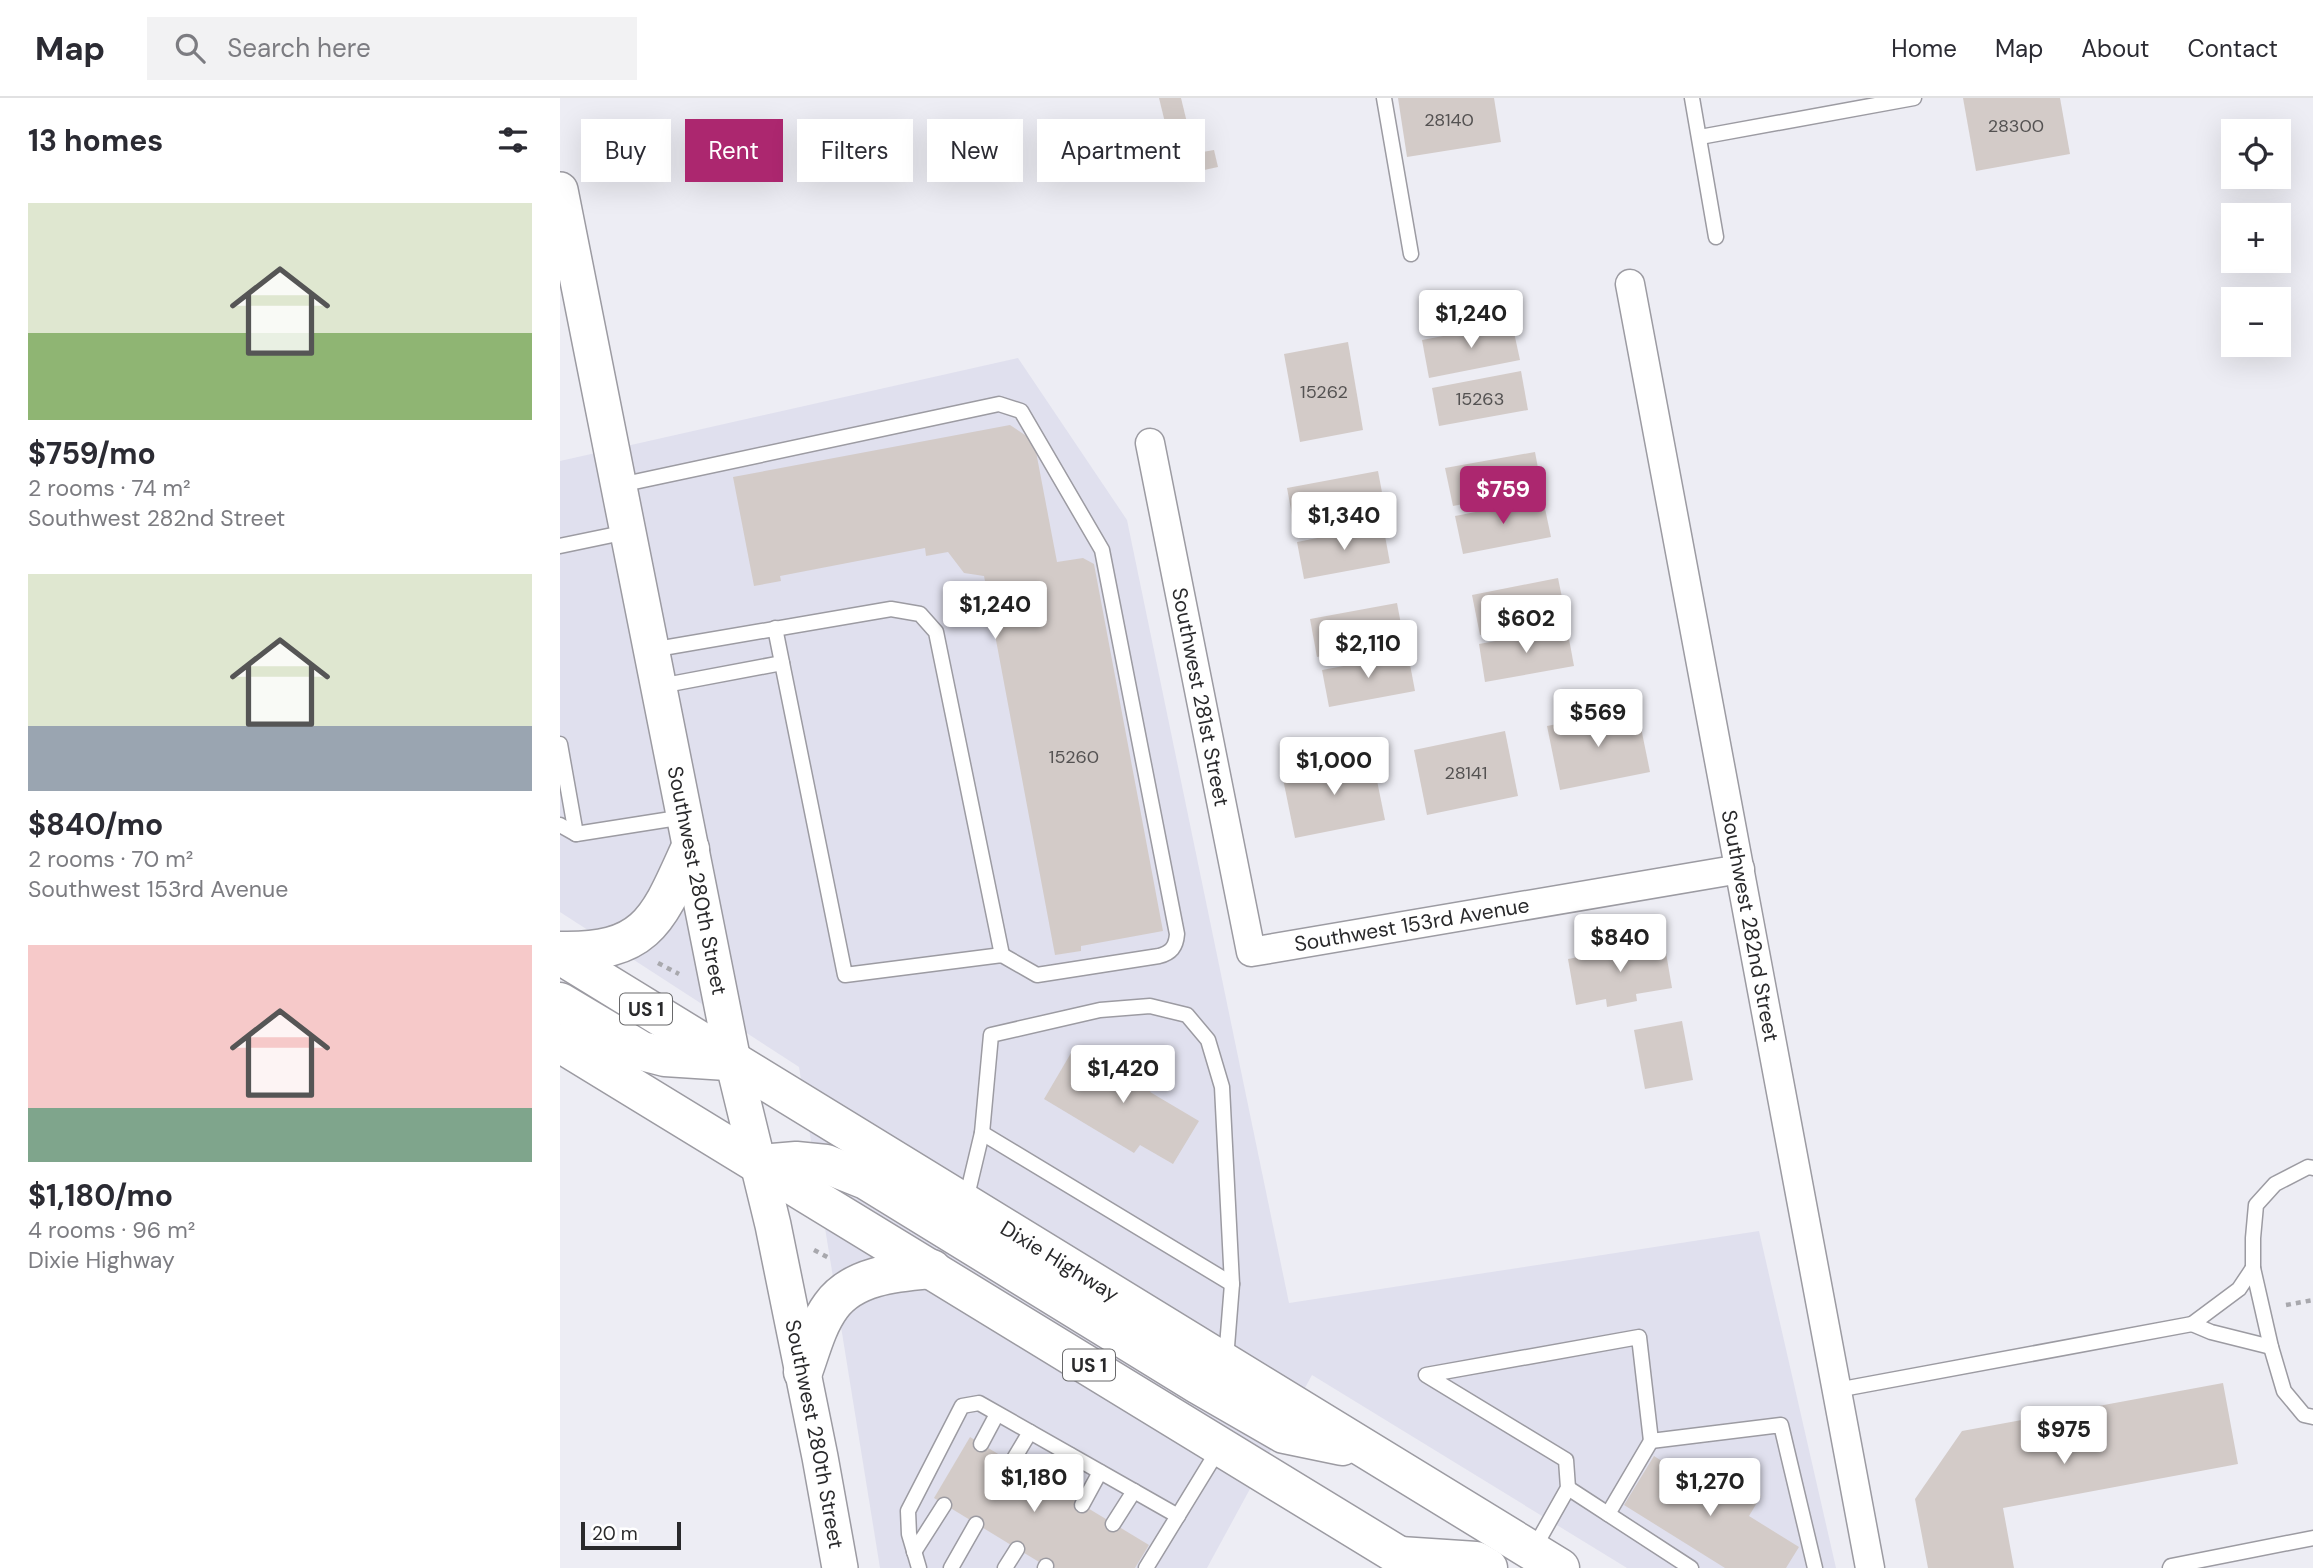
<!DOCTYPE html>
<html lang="en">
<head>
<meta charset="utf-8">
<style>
	body { margin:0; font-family:"DM Sans",sans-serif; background:#f2f2f3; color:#2b2b33; height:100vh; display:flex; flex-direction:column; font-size:26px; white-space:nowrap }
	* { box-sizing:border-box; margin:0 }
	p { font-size:23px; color:#7c7c81 }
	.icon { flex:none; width:38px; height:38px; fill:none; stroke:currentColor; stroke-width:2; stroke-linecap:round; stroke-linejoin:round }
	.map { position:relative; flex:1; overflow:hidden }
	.panel { display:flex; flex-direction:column; background:#fff; width:560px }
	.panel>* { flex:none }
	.banner { position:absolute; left:21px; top:21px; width:665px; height:63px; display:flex; gap:14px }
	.tools { position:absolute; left:1661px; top:21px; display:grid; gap:14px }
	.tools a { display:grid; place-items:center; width:70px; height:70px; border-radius:0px; background:#fff; box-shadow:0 7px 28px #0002; font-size:35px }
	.scale { position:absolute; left:21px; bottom:18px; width:100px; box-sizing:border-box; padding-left:7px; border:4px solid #29292b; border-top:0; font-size:19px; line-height:24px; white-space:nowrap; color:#29292b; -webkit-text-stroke:5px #fff; paint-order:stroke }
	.price { position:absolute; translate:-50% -60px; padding:0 16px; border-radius:7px; background:#fff; color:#222; font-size:23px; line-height:46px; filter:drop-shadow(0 2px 4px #0008) }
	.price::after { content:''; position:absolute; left:50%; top:42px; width:21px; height:16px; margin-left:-10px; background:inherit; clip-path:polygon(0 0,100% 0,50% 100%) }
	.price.selected { background:#ac276f; color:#fff }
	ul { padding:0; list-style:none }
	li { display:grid; align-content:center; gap:14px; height:371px; padding:0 28px }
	li span { display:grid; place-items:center; height:217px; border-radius:0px; color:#555 }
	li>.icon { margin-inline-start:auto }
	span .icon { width:126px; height:126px; fill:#fffc; stroke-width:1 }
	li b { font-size:30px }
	h2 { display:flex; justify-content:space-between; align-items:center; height:84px; padding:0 28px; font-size:30px }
	.pill { padding:0 24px; border-radius:0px; background:#fff; box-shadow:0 7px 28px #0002; font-size:24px; line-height:63px }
	.pill.selected { background:#ac276f; color:#fff }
	header { display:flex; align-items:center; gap:42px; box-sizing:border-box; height:98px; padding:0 35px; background:#fff; border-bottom:2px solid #e1e1e2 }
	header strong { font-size:33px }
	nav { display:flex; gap:38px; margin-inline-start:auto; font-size:24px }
	.search { width:490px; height:63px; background:#f2f2f3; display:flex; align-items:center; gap:18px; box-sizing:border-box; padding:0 24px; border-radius:0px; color:#7c7c81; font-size:26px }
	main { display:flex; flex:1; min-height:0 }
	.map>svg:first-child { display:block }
</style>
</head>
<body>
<header>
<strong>Map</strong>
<div class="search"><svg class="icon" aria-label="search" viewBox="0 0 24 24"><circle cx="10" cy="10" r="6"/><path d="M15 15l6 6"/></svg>Search here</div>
<nav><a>Home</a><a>Map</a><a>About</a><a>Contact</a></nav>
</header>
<main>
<section class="panel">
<h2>13 homes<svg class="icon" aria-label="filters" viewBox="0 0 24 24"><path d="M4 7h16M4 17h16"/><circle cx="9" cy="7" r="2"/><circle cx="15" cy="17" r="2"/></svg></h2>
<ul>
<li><span style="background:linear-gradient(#dfe7d0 60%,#8fb573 0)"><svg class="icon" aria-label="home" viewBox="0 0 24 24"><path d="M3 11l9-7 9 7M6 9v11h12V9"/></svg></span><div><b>$759/mo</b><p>2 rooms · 74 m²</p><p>Southwest 282nd Street</p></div></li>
<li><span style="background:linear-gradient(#dfe7d0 70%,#9aa5b1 0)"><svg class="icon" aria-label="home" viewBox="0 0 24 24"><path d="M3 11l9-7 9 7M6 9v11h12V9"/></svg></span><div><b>$840/mo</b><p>2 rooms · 70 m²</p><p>Southwest 153rd Avenue</p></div></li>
<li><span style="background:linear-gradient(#f6c9c9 75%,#7fa58c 0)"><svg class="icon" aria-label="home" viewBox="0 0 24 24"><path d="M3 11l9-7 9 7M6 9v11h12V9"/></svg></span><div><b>$1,180/mo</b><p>4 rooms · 96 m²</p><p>Dixie Highway</p></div></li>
</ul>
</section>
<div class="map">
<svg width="1753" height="1470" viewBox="0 0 1753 1470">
	<rect width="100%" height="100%" fill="#ededf4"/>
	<polygon fill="#e0e0ee" points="458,260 567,422 729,1205 1199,1133 1276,1470 1067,1470 752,1277 647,1470 320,1470 239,969 0,814 0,363"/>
	<g fill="#d3cbc8">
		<polygon points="599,0 621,0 630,37 609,41"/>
		<polygon points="838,0 934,0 941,44 847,59"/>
		<polygon points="1403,0 1500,0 1510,56 1416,73"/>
		<polygon points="654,52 658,69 635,74 631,56"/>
		<polygon points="952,225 960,262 869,280 862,242"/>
		<polygon points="788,244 803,332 740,344 724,256"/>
		<polygon points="961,273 968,312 879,328 872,290"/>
		<polygon points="450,327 474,343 497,464 523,460 534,466 603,833 521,848 521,853 495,857 424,478 404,475 388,454 366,458 365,450 220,478 221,483 194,488 173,379"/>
		<polygon points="975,354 982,391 893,408 885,370"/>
		<polygon points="818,373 826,416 735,433 727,390"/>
		<polygon points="983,401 991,439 903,456 895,418"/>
		<polygon points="823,427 830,465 744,481 737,444"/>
		<polygon points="998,480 1006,519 920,537 912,497"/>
		<polygon points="837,505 844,542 757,559 750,521"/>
		<polygon points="1007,530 1014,568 925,584 919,546"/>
		<polygon points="848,556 855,593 769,609 762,572"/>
		<polygon points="1077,610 1090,674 1000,692 987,628"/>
		<polygon points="945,633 958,698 867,717 854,652"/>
		<polygon points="812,658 825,722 735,740 722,676"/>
		<polygon points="1104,843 1112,890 1076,896 1077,903 1047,909 1046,901 1016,907 1008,861 1034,856 1033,852 1061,847 1062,851"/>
		<polygon points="1122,923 1133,982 1085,991 1074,932"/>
		<polygon points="583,954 607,967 590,994 639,1023 613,1066 580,1047 574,1055 484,1001 511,955 552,979 562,962 574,970"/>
		<polygon points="1663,1285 1678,1366 1443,1410 1454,1470 1368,1470 1355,1401 1402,1333"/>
		<polygon points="410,1339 589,1447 575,1470 489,1470 374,1400"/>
		<polygon points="1094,1358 1144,1390 1156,1370 1201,1398 1189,1418 1239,1449 1226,1470 1165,1470 1064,1407"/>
	</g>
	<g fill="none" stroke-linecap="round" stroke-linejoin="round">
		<defs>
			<g id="service">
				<polyline points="824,0 851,156"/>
				<polyline points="1132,0 1156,139"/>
				<polyline points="1140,39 1354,0"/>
				<path d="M60,387L439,306L461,313L542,452L617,836C616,849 611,855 599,858L477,877L442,857L285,877L215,530"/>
				<polyline points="0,448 67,434"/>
				<polyline points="91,552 331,511 360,516 376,534 442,857"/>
				<polyline points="100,588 222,565"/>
				<polyline points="0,646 16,736"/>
				<polyline points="0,727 16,736 124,719"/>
				<polyline points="422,1035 672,1186"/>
				<polyline points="1753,1070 1748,1069 1715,1086 1696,1107 1693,1140 1693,1170 1711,1249 1724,1293 1744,1317 1753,1319"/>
				<polyline points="406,1102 422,1035 431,937 540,912 590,908 627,917 648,942 662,989 672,1186 666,1261"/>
				<polyline points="1693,1170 1679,1191 1632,1226 1651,1234 1711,1249"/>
				<polyline points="1277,1292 1632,1226"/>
				<polyline points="421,1346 437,1316"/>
				<polyline points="452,1364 470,1334"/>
				<polyline points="491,1388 510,1357"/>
				<polyline points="1008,1390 1131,1470"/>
				<polyline points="522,1407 540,1374"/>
				<polyline points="1048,1416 1091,1343"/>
				<polyline points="553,1426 574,1393"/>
				<polyline points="973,1452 1008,1390 1006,1362 866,1277 1079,1239 1091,1343 1221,1327 1255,1470"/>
				<polyline points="354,1454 384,1407"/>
				<polyline points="359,1470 349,1436 348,1413 402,1308 419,1305 618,1418"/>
				<polyline points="391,1470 416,1426"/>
				<polyline points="445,1470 457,1451"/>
				<polyline points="485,1470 486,1468"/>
				<polyline points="586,1470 660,1349"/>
				<polyline points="1610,1470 1611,1468 1753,1440"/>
			</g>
			<g id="minor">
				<path id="s1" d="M1070,186L1310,1470"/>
				<path id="s2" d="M590,345L691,854L1180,771"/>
			</g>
			<g id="tertiary">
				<path id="s3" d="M0,92L173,963L213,1127L260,1359L280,1470"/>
			</g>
			<g id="trunk">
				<path d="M0,853C87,855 98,822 130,751"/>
				<path id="s4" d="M0,857L1000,1470"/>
				<polyline points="0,904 82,953 105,959 167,963"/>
				<polyline points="0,945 859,1470"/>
				<polyline points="199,1066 236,1063 266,1066 306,1082 639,1287 724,1336 782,1348"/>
				<path d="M243,1274C251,1252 257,1227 271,1208C293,1177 338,1174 372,1171"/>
				<polyline points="840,1458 916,1463 928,1470"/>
			</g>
		</defs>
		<use href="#service" stroke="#9c9ba2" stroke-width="17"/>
		<use href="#minor" stroke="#9c9ba2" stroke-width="31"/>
		<use href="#tertiary" stroke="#9c9ba2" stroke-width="38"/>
		<use href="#trunk" stroke="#9c9ba2" stroke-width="41"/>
		<g stroke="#a8a8ad" stroke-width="4.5" stroke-dasharray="5 5" stroke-linecap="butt">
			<polyline points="98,865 119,876"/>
			<polyline points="254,1152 271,1161"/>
			<polyline points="1726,1207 1753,1202"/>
		</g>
		<use href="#service" stroke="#fff" stroke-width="14"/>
		<use href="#minor" stroke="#fff" stroke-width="28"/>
		<use href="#tertiary" stroke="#fff" stroke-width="35"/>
		<use href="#trunk" stroke="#fff" stroke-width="38"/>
	</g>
	<g text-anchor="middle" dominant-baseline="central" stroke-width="6" stroke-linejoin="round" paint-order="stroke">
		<g font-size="18" fill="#545252">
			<text x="889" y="22">28140</text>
			<text x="1456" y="28">28300</text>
			<text x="764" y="294">15262</text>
			<text x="920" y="301">15263</text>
			<text x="514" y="659">15260</text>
			<text x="906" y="675">28141</text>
		</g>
		<g fill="#fff" stroke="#69696b" stroke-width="2">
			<rect x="60" y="895.5" width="52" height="31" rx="5"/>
			<rect x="503" y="1251.5" width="52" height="31" rx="5"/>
		</g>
		<g font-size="19" font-weight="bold" fill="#29292b">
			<text x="86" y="911">US 1</text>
			<text x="529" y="1267">US 1</text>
		</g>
		<g font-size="21" fill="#29292b" stroke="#fff">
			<text stroke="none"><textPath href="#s2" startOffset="259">Southwest 281st Street</textPath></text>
			<text stroke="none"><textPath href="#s3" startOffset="704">Southwest 280th Street</textPath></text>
			<text stroke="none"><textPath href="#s2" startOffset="682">Southwest 153rd Avenue</textPath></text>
			<text stroke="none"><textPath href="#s1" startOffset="653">Southwest 282nd Street</textPath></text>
			<text stroke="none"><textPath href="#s4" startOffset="586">Dixie Highway</textPath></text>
			<text stroke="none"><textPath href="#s3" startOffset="1270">Southwest 280th Street</textPath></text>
		</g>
	</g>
</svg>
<div class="tools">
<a><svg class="icon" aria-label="locate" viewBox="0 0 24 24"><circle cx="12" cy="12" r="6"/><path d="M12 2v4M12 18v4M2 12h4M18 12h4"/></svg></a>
<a>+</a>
<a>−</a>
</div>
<div class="scale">20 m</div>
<b class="price" style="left:911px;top:252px">$1,240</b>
<b class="price selected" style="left:943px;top:428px">$759</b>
<b class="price" style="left:784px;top:454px">$1,340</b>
<b class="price" style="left:435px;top:543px">$1,240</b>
<b class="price" style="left:966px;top:557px">$602</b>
<b class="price" style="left:808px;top:582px">$2,110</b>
<b class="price" style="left:1038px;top:651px">$569</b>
<b class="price" style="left:774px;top:699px">$1,000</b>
<b class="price" style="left:1060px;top:876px">$840</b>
<b class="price" style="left:563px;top:1007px">$1,420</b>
<b class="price" style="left:1504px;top:1368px">$975</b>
<b class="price" style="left:474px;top:1416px">$1,180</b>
<b class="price" style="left:1150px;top:1420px">$1,270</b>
<div class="banner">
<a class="pill">Buy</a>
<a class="pill selected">Rent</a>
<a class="pill">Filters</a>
<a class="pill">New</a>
<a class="pill">Apartment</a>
</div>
</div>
</main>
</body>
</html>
